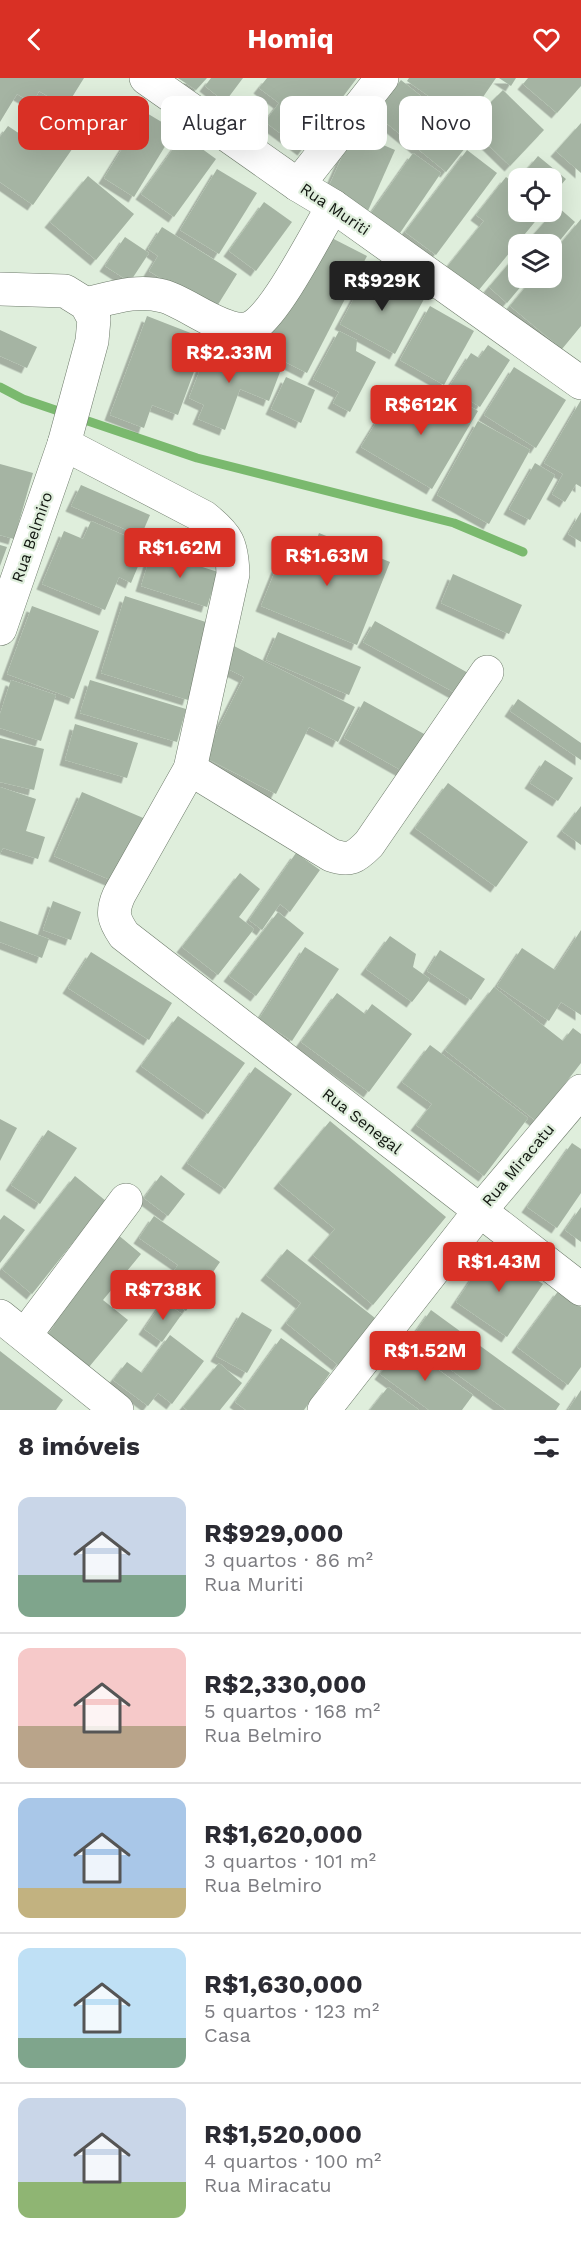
<!DOCTYPE html>
<html lang="pt">
<head>
<meta charset="utf-8">
<style>
	body { margin:0; font-family:"Work Sans",sans-serif; background:#f2f2f3; color:#2b2b33; height:100vh; display:flex; flex-direction:column; font-size:22px; white-space:nowrap }
	* { box-sizing:border-box; margin:0 }
	p { font-size:20px; color:#7c7c81 }
	.icon { flex:none; width:33px; height:33px; fill:none; stroke:currentColor; stroke-width:2; stroke-linecap:round; stroke-linejoin:round }
	.map { position:relative; height:1332px; overflow:hidden }
	.details { display:flex; flex-direction:column; background:#fff; flex:1 }
	.details>* { flex:none }
	.guide { position:absolute; left:18px; top:18px; width:546px; height:54px; display:flex; gap:12px }
	.buttons { position:absolute; left:508px; top:90px; display:grid; gap:12px }
	.buttons a { display:grid; place-items:center; width:54px; height:54px; border-radius:12px; background:#fff; box-shadow:0 6px 24px #0002; font-size:30px }
	.price { position:absolute; translate:-50% -51px; padding:0 14px; border-radius:6px; background:#d93025; color:#fff; font-size:20px; line-height:39px; filter:drop-shadow(0 2px 3px #0008) }
	.price::after { content:''; position:absolute; left:50%; top:36px; width:18px; height:14px; margin-left:-9px; background:inherit; clip-path:polygon(0 0,100% 0,50% 100%) }
	.price.selected { background:#222; color:#fff }
	ul { padding:0; list-style:none }
	li { display:flex; align-items:center; gap:18px; height:150px; padding:0 18px }
	li+li { border-top:2px solid #e1e1e2 }
	li span { display:grid; place-items:center; flex:none; width:168px; height:120px; border-radius:12px; color:#555 }
	li>.icon { margin-inline-start:auto }
	span .icon { width:72px; height:72px; fill:#fffc; stroke-width:1 }
	li b { font-size:26px }
	h2 { display:flex; justify-content:space-between; align-items:center; height:72px; padding:0 18px; font-size:26px }
	.tag { padding:0 21px; border-radius:12px; background:#fff; box-shadow:0 6px 24px #0002; font-size:21px; line-height:54px }
	.tag.selected { background:#d93025; color:#fff }
	header { display:flex; justify-content:space-between; align-items:center; height:78px; padding:0 18px; background:#d93025; color:#fff; font-size:27px; font-weight:700 }
	.map>svg:first-child { display:block }
</style>
</head>
<body>
<header><svg class="icon" aria-label="back" viewBox="0 0 24 24"><path d="M15 5l-7 7 7 7"/></svg>Homiq<svg class="icon" aria-label="heart" viewBox="0 0 24 24"><path d="M12 20l-8-8c-3-5 5-10 8-4 3-6 11-1 8 4z"/></svg></header>
<div class="map">
<svg width="581" height="1332" viewBox="0 0 581 1332">
	<defs>
		<filter id="shadow"><feDropShadow dx="-5.5" dy="5.5" stdDeviation="0" flood-color="#0004"/></filter>
	</defs>
	<rect width="100%" height="100%" fill="#dfeedc"/>
	<g fill="none" stroke-linecap="round" stroke-linejoin="round">
		<polyline stroke="#7ab96e" stroke-width="9" points="0,309 23,321 197,380 454,445 523,474"/>
	</g>
	<g fill="#a5b4a3" filter="url(#shadow)">
		<polygon points="0,0 84,0 66,29 39,13 33,25 17,16 0,44"/>
		<polygon points="178,0 207,0 196,12"/>
		<polygon points="211,0 243,0 225,24 205,8"/>
		<polygon points="267,0 357,0 303,72 265,44 279,25 259,10"/>
		<polygon points="409,0 496,0 466,44 407,3"/>
		<polygon points="499,0 516,0 511,8"/>
		<polygon points="528,0 581,0 581,8 557,35 523,6"/>
		<polygon points="401,2 473,60 446,94 374,35"/>
		<polygon points="503,12 544,52 510,88 468,47"/>
		<polygon points="81,19 94,29 84,43 71,34"/>
		<polygon points="40,27 82,57 33,127 0,104 0,59 8,48 20,56"/>
		<polygon points="145,34 175,52 134,119 104,100"/>
		<polygon points="581,45 581,95 556,73"/>
		<polygon points="353,54 395,72 367,135 325,117"/>
		<polygon points="183,57 216,81 174,139 141,116"/>
		<polygon points="467,72 497,95 436,177 405,154"/>
		<polygon points="413,75 441,95 400,155 371,135"/>
		<polygon points="538,78 566,101 556,113 552,110 552,100 540,100 528,90"/>
		<polygon points="217,91 257,115 219,176 180,152"/>
		<polygon points="88,98 134,136 96,182 50,144"/>
		<polygon points="506,99 519,109 519,134 543,134 478,213 447,189 484,143 476,137"/>
		<polygon points="264,124 292,144 256,193 229,173"/>
		<polygon points="558,129 575,144 552,172 552,166 525,166"/>
		<polygon points="581,141 581,248 562,271 510,228 533,200 552,200 552,176"/>
		<polygon points="162,149 237,196 214,233 149,193 158,178 148,171"/>
		<polygon points="322,155 367,178 307,295 262,272"/>
		<polygon points="125,159 149,175 130,204 105,188"/>
		<polygon points="519,174 519,200 528,200 507,225 489,209"/>
		<polygon points="370,191 424,221 395,276 340,246"/>
		<polygon points="430,228 474,253 444,307 400,282"/>
		<polygon points="147,238 206,261 178,337 152,327 144,350 110,337"/>
		<polygon points="0,252 37,269 27,290 0,278"/>
		<polygon points="339,253 357,262 356,273 376,284 350,334 333,325 339,314 313,301"/>
		<polygon points="210,266 280,294 269,323 240,311 225,352 198,341 204,327 189,320"/>
		<polygon points="488,267 510,282 480,329 449,309 471,275 479,280"/>
		<polygon points="514,289 566,322 536,370 484,337"/>
		<polygon points="286,299 315,312 301,345 271,331"/>
		<polygon points="438,310 478,333 432,411 361,369 391,320 422,338"/>
		<polygon points="581,322 581,409 576,406 565,424 552,416 563,396 544,385"/>
		<polygon points="478,343 530,372 489,446 437,417"/>
		<polygon points="535,385 555,397 530,442 509,431"/>
		<polygon points="0,386 33,395 14,461 0,457"/>
		<polygon points="81,407 150,437 141,458 71,428"/>
		<polygon points="581,434 581,464 568,456"/>
		<polygon points="91,443 147,467 131,505 119,499 105,532 42,506 64,453 83,461"/>
		<polygon points="319,455 390,484 357,567 261,528 288,461 313,471"/>
		<polygon points="0,467 7,469 0,488"/>
		<polygon points="152,473 218,494 207,529 141,508"/>
		<polygon points="453,496 522,527 509,556 441,525"/>
		<polygon points="125,518 212,546 188,622 101,595"/>
		<polygon points="32,528 99,553 74,621 7,596"/>
		<polygon points="375,543 470,596 459,617 363,564"/>
		<polygon points="278,554 361,589 349,617 266,582"/>
		<polygon points="232,567 355,629 338,664 309,649 276,716 204,679 244,599 222,588"/>
		<polygon points="11,602 56,617 41,663 0,650 0,636"/>
		<polygon points="90,602 186,631 177,664 80,635"/>
		<polygon points="518,621 581,665 581,682 510,633"/>
		<polygon points="364,623 426,657 406,695 344,660"/>
		<polygon points="75,646 138,665 127,700 65,682"/>
		<polygon points="0,660 44,671 34,712 0,704"/>
		<polygon points="545,682 573,700 558,723 530,705"/>
		<polygon points="448,705 528,764 496,809 415,750"/>
		<polygon points="0,709 36,721 26,753 45,759 38,781 3,770 0,776"/>
		<polygon points="82,714 148,742 120,806 54,778"/>
		<polygon points="581,728 581,767 562,753"/>
		<polygon points="296,775 320,792 290,834 280,826 262,852 249,842"/>
		<polygon points="240,795 260,811 239,839 254,851 218,897 182,869"/>
		<polygon points="53,823 81,834 71,862 43,852"/>
		<polygon points="278,834 304,855 256,918 229,898"/>
		<polygon points="0,843 49,861 42,880 0,864"/>
		<polygon points="581,852 581,937 561,924 549,943 497,908 522,870 555,892"/>
		<polygon points="390,858 416,876 413,889 430,901 412,924 366,891"/>
		<polygon points="305,869 339,891 292,963 259,941"/>
		<polygon points="440,872 485,901 471,922 427,893"/>
		<polygon points="91,874 172,925 149,962 68,910"/>
		<polygon points="494,909 563,963 573,950 581,956 581,985 536,1043 445,972"/>
		<polygon points="337,915 365,936 372,926 412,956 369,1014 301,964"/>
		<polygon points="178,938 245,985 208,1036 141,988"/>
		<polygon points="430,967 528,1040 484,1098 416,1047 432,1026 402,1004"/>
		<polygon points="255,989 292,1016 225,1111 187,1085"/>
		<polygon points="0,1041 17,1050 0,1083"/>
		<polygon points="330,1043 446,1139 373,1227 313,1177 335,1151 279,1105"/>
		<polygon points="48,1052 77,1070 40,1126 11,1107"/>
		<polygon points="572,1065 581,1071 581,1115 557,1150 527,1129"/>
		<polygon points="161,1097 185,1116 168,1138 144,1120"/>
		<polygon points="75,1098 106,1123 32,1216 2,1191"/>
		<polygon points="581,1129 581,1164 565,1152"/>
		<polygon points="4,1137 25,1152 0,1185 0,1142"/>
		<polygon points="154,1138 220,1184 186,1233 159,1214 178,1187 139,1160"/>
		<polygon points="117,1156 141,1176 103,1222 128,1242 89,1289 48,1256 54,1248 46,1242"/>
		<polygon points="287,1171 375,1240 338,1287 286,1245 301,1225 266,1197"/>
		<polygon points="491,1172 543,1206 507,1259 456,1224"/>
		<polygon points="559,1212 581,1229 581,1289 568,1307 517,1269"/>
		<polygon points="163,1223 182,1236 162,1264 144,1251"/>
		<polygon points="431,1232 560,1326 556,1332 506,1332 410,1262"/>
		<polygon points="242,1234 272,1252 247,1295 216,1278"/>
		<polygon points="170,1257 204,1283 172,1326 158,1315 148,1328 113,1302 127,1284 142,1295"/>
		<polygon points="281,1260 330,1295 304,1332 246,1332 235,1324"/>
		<polygon points="403,1266 473,1317 462,1332 429,1332 380,1296"/>
		<polygon points="0,1273 63,1322 56,1332 0,1332"/>
		<polygon points="219,1285 242,1305 220,1332 187,1332 183,1329"/>
		<polygon points="388,1309 419,1332 370,1332"/>
		<polygon points="581,1312 581,1332 568,1332"/>
	</g>
	<g fill="none" stroke-linecap="round" stroke-linejoin="round">
		<defs>
			<g id="minor">
				<polyline points="146,0 298,107 333,128 581,305"/>
				<polyline points="298,107 382,0"/>
				<polyline points="0,211 65,213 86,226 94,241 92,263 64,366 0,551"/>
				<path d="M86,226C112,220 137,211 163,218C188,224 232,264 255,247C279,230 316,156 333,128"/>
				<path d="M64,366L204,439C228,458 232,466 233,496L190,691L119,817C111,835 114,842 124,857L581,1211"/>
				<path d="M190,691L331,777C350,784 356,779 369,766L487,594"/>
				<polyline points="0,1238 117,1332"/>
				<polyline points="25,1257 126,1122"/>
				<polyline points="324,1332 479,1134 581,1013"/>
			</g>
		</defs>
		<use href="#minor" stroke="#6e7b6b" stroke-width="34"/>
		<use href="#minor" stroke="#fff" stroke-width="33"/>
	</g>
	<g text-anchor="middle" dominant-baseline="central" stroke-width="4.5" stroke-linejoin="round" paint-order="stroke">
		<g font-size="16" fill="#111610" stroke="#dfeedc">
			<text transform="translate(335 131) rotate(34)">Rua Muriti</text>
			<text transform="translate(32 459) rotate(-71)">Rua Belmiro</text>
			<text transform="translate(362 1043) rotate(38)">Rua Senegal</text>
			<text transform="translate(518 1087) rotate(-50)">Rua Miracatu</text>
		</g>
	</g>
</svg>
<div class="buttons">
<a><svg class="icon" aria-label="locate" viewBox="0 0 24 24"><circle cx="12" cy="12" r="6"/><path d="M12 2v4M12 18v4M2 12h4M18 12h4"/></svg></a>
<a><svg class="icon" aria-label="layers" viewBox="0 0 24 24"><path d="M12 4l9 5-9 5-9-5zM3 14l9 5 9-5"/></svg></a>
</div>
<b class="price selected" style="left:382px;top:234px">R$929K</b>
<b class="price" style="left:229px;top:306px">R$2.33M</b>
<b class="price" style="left:421px;top:358px">R$612K</b>
<b class="price" style="left:180px;top:501px">R$1.62M</b>
<b class="price" style="left:327px;top:509px">R$1.63M</b>
<b class="price" style="left:499px;top:1215px">R$1.43M</b>
<b class="price" style="left:163px;top:1243px">R$738K</b>
<b class="price" style="left:425px;top:1304px">R$1.52M</b>
<div class="guide">
<a class="tag selected">Comprar</a>
<a class="tag">Alugar</a>
<a class="tag">Filtros</a>
<a class="tag">Novo</a>
</div>
</div>
<section class="details">
<h2>8 imóveis<svg class="icon" aria-label="filters" viewBox="0 0 24 24"><path d="M4 7h16M4 17h16"/><circle cx="9" cy="7" r="2"/><circle cx="15" cy="17" r="2"/></svg></h2>
<ul>
<li><span style="background:linear-gradient(#c9d6e8 65%,#7fa58c 0)"><svg class="icon" aria-label="home" viewBox="0 0 24 24"><path d="M3 11l9-7 9 7M6 9v11h12V9"/></svg></span><div><b>R$929,000</b><p>3 quartos · 86 m²</p><p>Rua Muriti</p></div></li>
<li><span style="background:linear-gradient(#f6c9c9 65%,#b9a48a 0)"><svg class="icon" aria-label="home" viewBox="0 0 24 24"><path d="M3 11l9-7 9 7M6 9v11h12V9"/></svg></span><div><b>R$2,330,000</b><p>5 quartos · 168 m²</p><p>Rua Belmiro</p></div></li>
<li><span style="background:linear-gradient(#a9c7e8 75%,#c2b280 0)"><svg class="icon" aria-label="home" viewBox="0 0 24 24"><path d="M3 11l9-7 9 7M6 9v11h12V9"/></svg></span><div><b>R$1,620,000</b><p>3 quartos · 101 m²</p><p>Rua Belmiro</p></div></li>
<li><span style="background:linear-gradient(#bfe0f5 75%,#7fa58c 0)"><svg class="icon" aria-label="home" viewBox="0 0 24 24"><path d="M3 11l9-7 9 7M6 9v11h12V9"/></svg></span><div><b>R$1,630,000</b><p>5 quartos · 123 m²</p><p>Casa</p></div></li>
<li><span style="background:linear-gradient(#c9d6e8 70%,#8fb573 0)"><svg class="icon" aria-label="home" viewBox="0 0 24 24"><path d="M3 11l9-7 9 7M6 9v11h12V9"/></svg></span><div><b>R$1,520,000</b><p>4 quartos · 100 m²</p><p>Rua Miracatu</p></div></li>
</ul>
</section>
</body>
</html>
